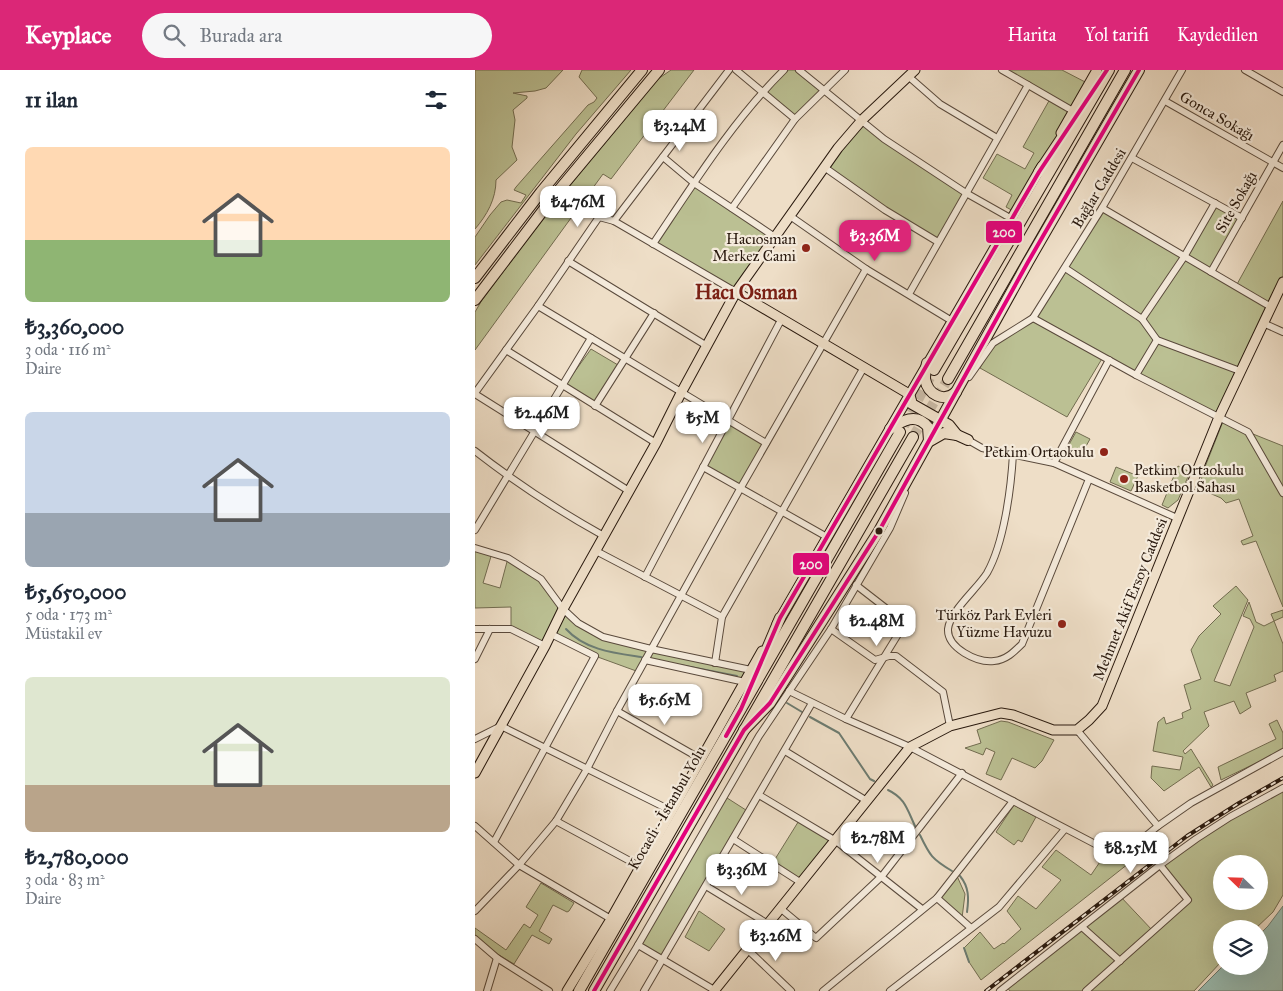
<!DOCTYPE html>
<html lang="tr">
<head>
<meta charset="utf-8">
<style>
	body { margin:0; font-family:"IM FELL Great Primer",serif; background:#f6f6f7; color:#1f2937; height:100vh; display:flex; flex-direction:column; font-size:19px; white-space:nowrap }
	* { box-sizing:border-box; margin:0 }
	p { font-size:16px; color:#747a83 }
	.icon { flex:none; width:28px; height:28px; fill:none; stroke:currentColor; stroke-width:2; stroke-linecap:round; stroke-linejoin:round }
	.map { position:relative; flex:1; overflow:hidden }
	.side { display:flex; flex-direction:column; background:#fff; width:475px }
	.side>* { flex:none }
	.needle { width:32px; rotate:293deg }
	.buttons { position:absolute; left:738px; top:785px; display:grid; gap:10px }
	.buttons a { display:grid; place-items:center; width:55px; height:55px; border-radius:50%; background:#fff; box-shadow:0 5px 20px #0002; font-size:25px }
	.price { position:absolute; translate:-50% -42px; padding:0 11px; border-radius:10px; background:#fff; color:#222; font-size:16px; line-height:32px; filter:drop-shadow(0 1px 2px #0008) }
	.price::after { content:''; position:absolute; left:50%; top:30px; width:15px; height:11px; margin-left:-8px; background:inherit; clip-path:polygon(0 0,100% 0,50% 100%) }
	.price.on { background:#db2777; color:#fff }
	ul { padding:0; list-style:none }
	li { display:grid; align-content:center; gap:10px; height:265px; padding:0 25px }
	li span { display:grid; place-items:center; height:155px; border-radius:8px; color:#555 }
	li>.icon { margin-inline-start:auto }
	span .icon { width:90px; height:90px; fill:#fffc; stroke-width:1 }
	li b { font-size:21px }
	h2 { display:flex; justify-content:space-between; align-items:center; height:60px; padding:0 25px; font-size:21px }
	header { display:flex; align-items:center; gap:30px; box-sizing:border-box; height:70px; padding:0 25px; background:#db2777; color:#fff }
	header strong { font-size:24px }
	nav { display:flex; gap:28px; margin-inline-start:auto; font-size:18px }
	.search { width:350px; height:45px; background:#f6f6f7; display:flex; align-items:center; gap:12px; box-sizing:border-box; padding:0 18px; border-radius:28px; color:#747a83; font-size:19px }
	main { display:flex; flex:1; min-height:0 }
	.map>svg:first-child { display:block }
</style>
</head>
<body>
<header>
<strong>Keyplace</strong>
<div class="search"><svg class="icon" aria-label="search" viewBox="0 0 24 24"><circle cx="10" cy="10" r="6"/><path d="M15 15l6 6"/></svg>Burada ara</div>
<nav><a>Harita</a><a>Yol tarifi</a><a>Kaydedilen</a></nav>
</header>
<main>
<section class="side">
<h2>11 ilan<svg class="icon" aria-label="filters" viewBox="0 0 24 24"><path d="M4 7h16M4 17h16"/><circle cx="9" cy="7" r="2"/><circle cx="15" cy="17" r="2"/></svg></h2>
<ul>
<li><span style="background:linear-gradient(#ffd9b3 60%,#8fb573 0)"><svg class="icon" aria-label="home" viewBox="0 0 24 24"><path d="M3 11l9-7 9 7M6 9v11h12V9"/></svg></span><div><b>₺3,360,000</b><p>3 oda · 116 m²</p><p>Daire</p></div></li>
<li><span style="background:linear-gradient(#c9d6e8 65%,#9aa5b1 0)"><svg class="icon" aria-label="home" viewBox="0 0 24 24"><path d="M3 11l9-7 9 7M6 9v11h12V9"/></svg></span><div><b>₺5,650,000</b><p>5 oda · 173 m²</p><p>Müstakil ev</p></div></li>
<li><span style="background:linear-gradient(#dfe7d0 70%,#b9a48a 0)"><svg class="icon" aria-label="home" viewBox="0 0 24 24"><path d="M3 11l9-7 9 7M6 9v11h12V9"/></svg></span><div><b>₺2,780,000</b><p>3 oda · 83 m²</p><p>Daire</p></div></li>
</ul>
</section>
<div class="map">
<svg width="808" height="921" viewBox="0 0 808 921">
	<rect width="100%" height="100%" fill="#eedec7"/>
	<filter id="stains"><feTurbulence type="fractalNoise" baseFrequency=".004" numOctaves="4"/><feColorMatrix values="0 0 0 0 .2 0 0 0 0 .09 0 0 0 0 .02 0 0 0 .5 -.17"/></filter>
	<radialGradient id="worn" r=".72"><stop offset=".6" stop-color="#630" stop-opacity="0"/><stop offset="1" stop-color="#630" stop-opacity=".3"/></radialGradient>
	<g fill="#bbc093" stroke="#726c50" fill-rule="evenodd">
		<path d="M0,0H88L71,18L60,21L38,23L52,26V28L38,40L40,50L37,77L42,90L21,110C21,129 12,145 0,159Z"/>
		<polygon points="107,0 156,0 101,64 0,195 0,167 15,145 26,132 32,130 46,133 51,125 39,120 41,117 113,35 119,32 122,28 104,7"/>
		<polygon points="196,0 219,0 136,109 128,104 0,280 0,242 7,230 74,141 183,9"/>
		<polygon points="309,0 324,0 349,21 320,49 287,22"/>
		<polygon points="527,0 587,0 614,14 540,142 531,137 537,125 508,108 522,84 550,99 559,83 548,77 575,29"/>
		<polygon points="387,50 491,123 463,172 349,97"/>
		<polygon points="219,113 300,167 261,222 178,174"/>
		<polygon points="808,131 808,212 744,347 628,287 592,347 505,298 518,273 559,248 627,138 709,186 740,133 767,148 736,202 761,216"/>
		<polygon points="116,279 143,295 120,332 90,315"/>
		<polygon points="749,349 773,362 808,376 808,537 781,471 768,475 766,471 778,466 764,429 751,433 746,428 732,422 726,407"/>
		<polygon points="253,350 291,373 265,419 228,397"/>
		<polygon points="601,362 615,369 605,387 591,380"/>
		<polygon points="703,396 715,402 703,430 693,438 687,435"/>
		<polygon points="641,397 663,406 656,421 635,412"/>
		<polygon points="0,478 17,483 8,513 25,518 33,488 66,509 88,539 128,567 276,600 270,612 171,590 164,602 120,586 76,564 70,576 36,559 36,537 0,538"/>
		<polygon points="761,516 773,530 739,611 755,616 779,557 775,549 768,546 774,532 781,552 789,556 799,551 796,544 808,540 808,547 799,551 808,574 808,601 799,605 801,611 771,623 776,637 765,644 759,631 729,642 734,656 708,681 710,684 716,679 738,715 736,717 724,697 689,721 676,708 677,696 705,700 708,687 678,681 683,652 689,647 691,654 708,648 707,643 716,639 709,615 726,609 716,580 724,566 746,544 738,536"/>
		<polygon points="802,650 808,663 808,680 746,710 743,697 801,669 794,654"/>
		<polygon points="526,651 533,652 579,670 567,691 560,698 537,688 526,710 511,704 520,682 511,678 508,685 490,678 506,673 502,660"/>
		<path d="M808,718V825L798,842L780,859H746V892L719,921H535L531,916L645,826L678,861L713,830L685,795L721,769ZM746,794H784V831H746Z"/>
		<polygon points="249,726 274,742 188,889 163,875"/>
		<polygon points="539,735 561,747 547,772 543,770 539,775 521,762"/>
		<polygon points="325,749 361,771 325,812 297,794"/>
		<polygon points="581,780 616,805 633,780 645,787 658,790 506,910 494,892 489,878 505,862 519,879 528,873 529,874 546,859 532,841 543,826 561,839 586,810 567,797"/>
		<polygon points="482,806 490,824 487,848 464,828"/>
		<polygon points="66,813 99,833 94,841 92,842 78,835 64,861 77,869 74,874 57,865 39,894 22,884 0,866 0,858 31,880 49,854 55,858 63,845 51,837"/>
		<polygon points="224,841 250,859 234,881 210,867"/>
	</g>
	<polygon fill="#9abcb1" stroke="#6d7b70" points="808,836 808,921 723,921 748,896 784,896 784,865 793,856"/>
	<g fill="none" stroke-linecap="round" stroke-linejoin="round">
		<g stroke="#6d7b70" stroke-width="2">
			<path d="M91,559C110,580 139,583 166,587"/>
			<polyline points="205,595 262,606"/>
			<polyline points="312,633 327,642"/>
			<polyline points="335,647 364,663 395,709 399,711"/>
			<path d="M413,720C430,728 432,739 440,756"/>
			<path d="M445,765C455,786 457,789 477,801"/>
			<path d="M485,806C494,817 494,828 492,842"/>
			<polyline points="489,878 494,892"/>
		</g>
		<g stroke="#c7b7a2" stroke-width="10" stroke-dasharray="10 5" stroke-linecap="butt">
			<polyline points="429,356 459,300"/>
			<polyline points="438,367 473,309"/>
		</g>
		<defs>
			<g id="minor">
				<polyline points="261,0 320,49"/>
				<polyline points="324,0 409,69 491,123 537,149"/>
				<polyline points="527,0 598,41"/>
				<polyline points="770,0 808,22"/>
				<polyline points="433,6 465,34 522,68"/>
				<polyline points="690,31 808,98"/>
				<polyline points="188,87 219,113 300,167"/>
				<polyline points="657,88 767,148"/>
				<polyline points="349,97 410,140 463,172"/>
				<polyline points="257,138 320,49 370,0"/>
				<polyline points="627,138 796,237"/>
				<polyline points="315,146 391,199 477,251"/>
				<polyline points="139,151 254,0"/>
				<path d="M178,174C217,116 259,49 309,0"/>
				<polyline points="93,191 232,276"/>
				<polyline points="590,198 667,249 709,187 740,133"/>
				<polyline points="736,202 808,75"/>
				<polyline points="434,224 553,15"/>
				<polyline points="63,236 291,373"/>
				<polyline points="558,248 661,305 773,362 808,423"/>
				<polyline points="667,249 682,270 765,301"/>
				<polyline points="788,253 808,262"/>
				<polyline points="31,280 181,373"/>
				<polyline points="661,305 682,270"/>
				<polyline points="494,307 518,273 558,248 627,138 707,0"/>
				<polyline points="0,323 63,236 124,147 139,151 261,222"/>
				<polyline points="0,324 154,421"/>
				<polyline points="120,336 179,243"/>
				<polyline points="493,370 507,378 579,393 702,448"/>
				<path d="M0,381C41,413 84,441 129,466"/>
				<path d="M538,384C536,419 529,473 512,503C502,519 475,541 473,559C472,578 502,593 519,591C531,590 539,582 547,574L614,409"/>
				<polyline points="579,393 634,290"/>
				<polyline points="228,397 352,467"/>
				<polyline points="0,460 116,268"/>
				<polyline points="0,478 33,488 66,509 88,539 103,553 128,567 176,579 276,600"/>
				<polyline points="121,481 247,547"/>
				<polyline points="170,507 306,250"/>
				<polyline points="0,559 36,559 70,576"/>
				<polyline points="356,559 400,590 414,586 421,586 468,622 475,656"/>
				<polyline points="0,589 15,559"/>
				<polyline points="170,590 270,612"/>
				<polyline points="240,593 247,547 389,297"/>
				<polyline points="314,621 371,649 435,677 645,787 683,756 716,733 808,682"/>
				<polyline points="142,641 226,689"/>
				<polyline points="371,649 430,553 381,515"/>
				<polyline points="602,660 683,756"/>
				<polyline points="0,669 26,656 197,741"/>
				<polyline points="310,681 392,731"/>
				<polyline points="284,725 361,771 447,839"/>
				<polyline points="81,751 166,797"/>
				<polyline points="0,756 44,795 136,849"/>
				<polyline points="258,769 325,812"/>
				<polyline points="19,772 120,586 76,564"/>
				<polyline points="231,816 293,854"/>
				<polyline points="462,828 496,858"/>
				<polyline points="305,838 341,868 407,806 487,703"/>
				<polyline points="0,841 44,795 81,751 112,699 142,641 265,419 391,199"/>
				<polyline points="607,857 645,891"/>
				<polyline points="0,869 22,888 74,921"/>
				<polyline points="272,879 316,921"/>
				<polyline points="12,921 22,888"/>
				<polyline points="135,921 163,875"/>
				<polyline points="169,921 337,633"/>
				<polyline points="241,921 163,875 284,666 356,559 415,458 430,423"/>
				<polyline points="348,921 462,828 538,731"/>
				<polyline points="415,921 524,837 590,759"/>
				<polyline points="525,921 685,795 721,769 755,747 808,718"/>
				<polyline points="611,921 713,830 685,795"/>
			</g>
			<g id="major">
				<polyline points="586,63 622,0"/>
				<polyline points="261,222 434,324"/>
				<polyline points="302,554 567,96"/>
				<polyline points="0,703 70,576 88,539 181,373 206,323 261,222 363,78 387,50 440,0"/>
				<polyline points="92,921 136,849 287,581"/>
				<polyline points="239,921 435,677 475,656 526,643 538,645 578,660 602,660 614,650 627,636 744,347 808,212"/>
			</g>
			<g id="highway">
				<polyline points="564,102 594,57"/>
				<polyline points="0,208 66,122 167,0"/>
				<polyline points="0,230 79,126 184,0"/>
				<path d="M452,293C451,298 450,304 450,309C453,325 469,333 481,322"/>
				<polyline points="459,300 634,0"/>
				<polyline points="473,309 650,0"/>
				<polyline points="434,324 437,334 474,355 482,365 493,370"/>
				<path d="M415,359C427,351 441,342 453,357L454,371"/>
				<polyline points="455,371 469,363 482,365"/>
				<polyline points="286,593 305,548"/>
				<polyline points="269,660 295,633 404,461 553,192 664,0"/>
				<polyline points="104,921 425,362"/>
				<polyline points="119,921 438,367"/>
			</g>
		</defs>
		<use href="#minor" stroke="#5a4a3c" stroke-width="8"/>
		<use href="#major" stroke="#29190e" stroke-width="11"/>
		<use href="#highway" stroke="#29190e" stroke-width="12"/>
		<use href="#minor" stroke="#f4eadb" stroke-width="6"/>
		<use href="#major" stroke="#eedec7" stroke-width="9"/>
		<use href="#highway" stroke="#eedec7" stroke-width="10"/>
		<defs>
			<polyline id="rail" points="511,921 712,766 764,733 808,708"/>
		</defs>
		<use href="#rail" stroke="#29190e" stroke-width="4"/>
		<use href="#rail" stroke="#f4eadb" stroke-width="2" stroke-dasharray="5.5" stroke-linecap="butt"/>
		<defs>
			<g id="bus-1">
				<polyline points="251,666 266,639 305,548 564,102 632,0"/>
				<polyline points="119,921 269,660 295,633 404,461 553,192 664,0"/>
			</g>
		</defs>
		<use href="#bus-1" stroke="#f4eadb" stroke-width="8"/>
		<use href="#bus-1" stroke="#e5007d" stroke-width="4"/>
	</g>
	<g fill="#8f2418" stroke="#f4eadb" stroke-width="2">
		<circle cx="331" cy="178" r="5"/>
		<circle cx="629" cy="382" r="5"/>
		<circle cx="649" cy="409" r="5"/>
		<circle cx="587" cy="554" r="5"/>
	</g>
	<circle fill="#29190e" stroke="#f4eadb" stroke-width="2" cx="404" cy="461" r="4.5"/>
	<g text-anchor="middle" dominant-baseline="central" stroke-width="4.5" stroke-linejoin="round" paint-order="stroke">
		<g font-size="15" fill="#29190e" stroke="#f4eadb">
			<text transform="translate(742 46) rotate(30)">Gonca Sokağı</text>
			<text transform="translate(624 118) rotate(-59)">Bağlar Caddesi</text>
			<text transform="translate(761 132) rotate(-61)">Site Sokağı</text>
			<text transform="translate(655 529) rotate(-68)">Mehmet Akif Ersoy Caddesi</text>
			<text transform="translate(192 738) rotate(-60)">Kocaeli - İstanbul Yolu</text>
		</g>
		<g font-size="15" fill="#29190e" stroke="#f4eadb" text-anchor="end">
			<text x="321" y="169">Hacıosman<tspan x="321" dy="17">Merkez Cami</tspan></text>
			<text x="619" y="382">Petkim Ortaokulu</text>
			<text x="659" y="400" text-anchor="start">Petkim Ortaokulu<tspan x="659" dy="17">Basketbol Sahası</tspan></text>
			<text x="577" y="545">Türköz Park Evleri<tspan x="577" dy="17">Yüzme Havuzu</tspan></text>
		</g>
		<g font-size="20" font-weight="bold" fill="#7a1f14" stroke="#f4eadb">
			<text x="271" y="222">Hacı Osman</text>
		</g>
	</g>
	<g stroke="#f4eadb" stroke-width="2">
		<rect x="510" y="150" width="38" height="24" rx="5" fill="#e5007d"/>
		<rect x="317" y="482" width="38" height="24" rx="5" fill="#e5007d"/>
	</g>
	<g font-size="14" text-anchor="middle" font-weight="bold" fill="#fff">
		<text x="529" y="167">200</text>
		<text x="336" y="499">200</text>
	</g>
	<rect width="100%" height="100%" filter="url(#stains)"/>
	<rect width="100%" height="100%" fill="url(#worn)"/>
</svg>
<div class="buttons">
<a><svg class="needle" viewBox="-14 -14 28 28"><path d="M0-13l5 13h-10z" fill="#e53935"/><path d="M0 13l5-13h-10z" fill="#747a83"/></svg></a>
<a><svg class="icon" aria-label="layers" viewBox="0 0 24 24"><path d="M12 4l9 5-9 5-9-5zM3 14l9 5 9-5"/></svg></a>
</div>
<b class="price" style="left:205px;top:82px">₺3.24M</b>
<b class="price" style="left:103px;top:158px">₺4.76M</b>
<b class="price on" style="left:400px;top:192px">₺3.36M</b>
<b class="price" style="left:67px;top:369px">₺2.46M</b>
<b class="price" style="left:228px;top:374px">₺5M</b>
<b class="price" style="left:402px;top:577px">₺2.48M</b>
<b class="price" style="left:190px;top:656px">₺5.65M</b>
<b class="price" style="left:403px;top:794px">₺2.78M</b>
<b class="price" style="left:656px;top:804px">₺8.25M</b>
<b class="price" style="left:267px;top:826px">₺3.36M</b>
<b class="price" style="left:301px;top:892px">₺3.26M</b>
</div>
</main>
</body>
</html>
